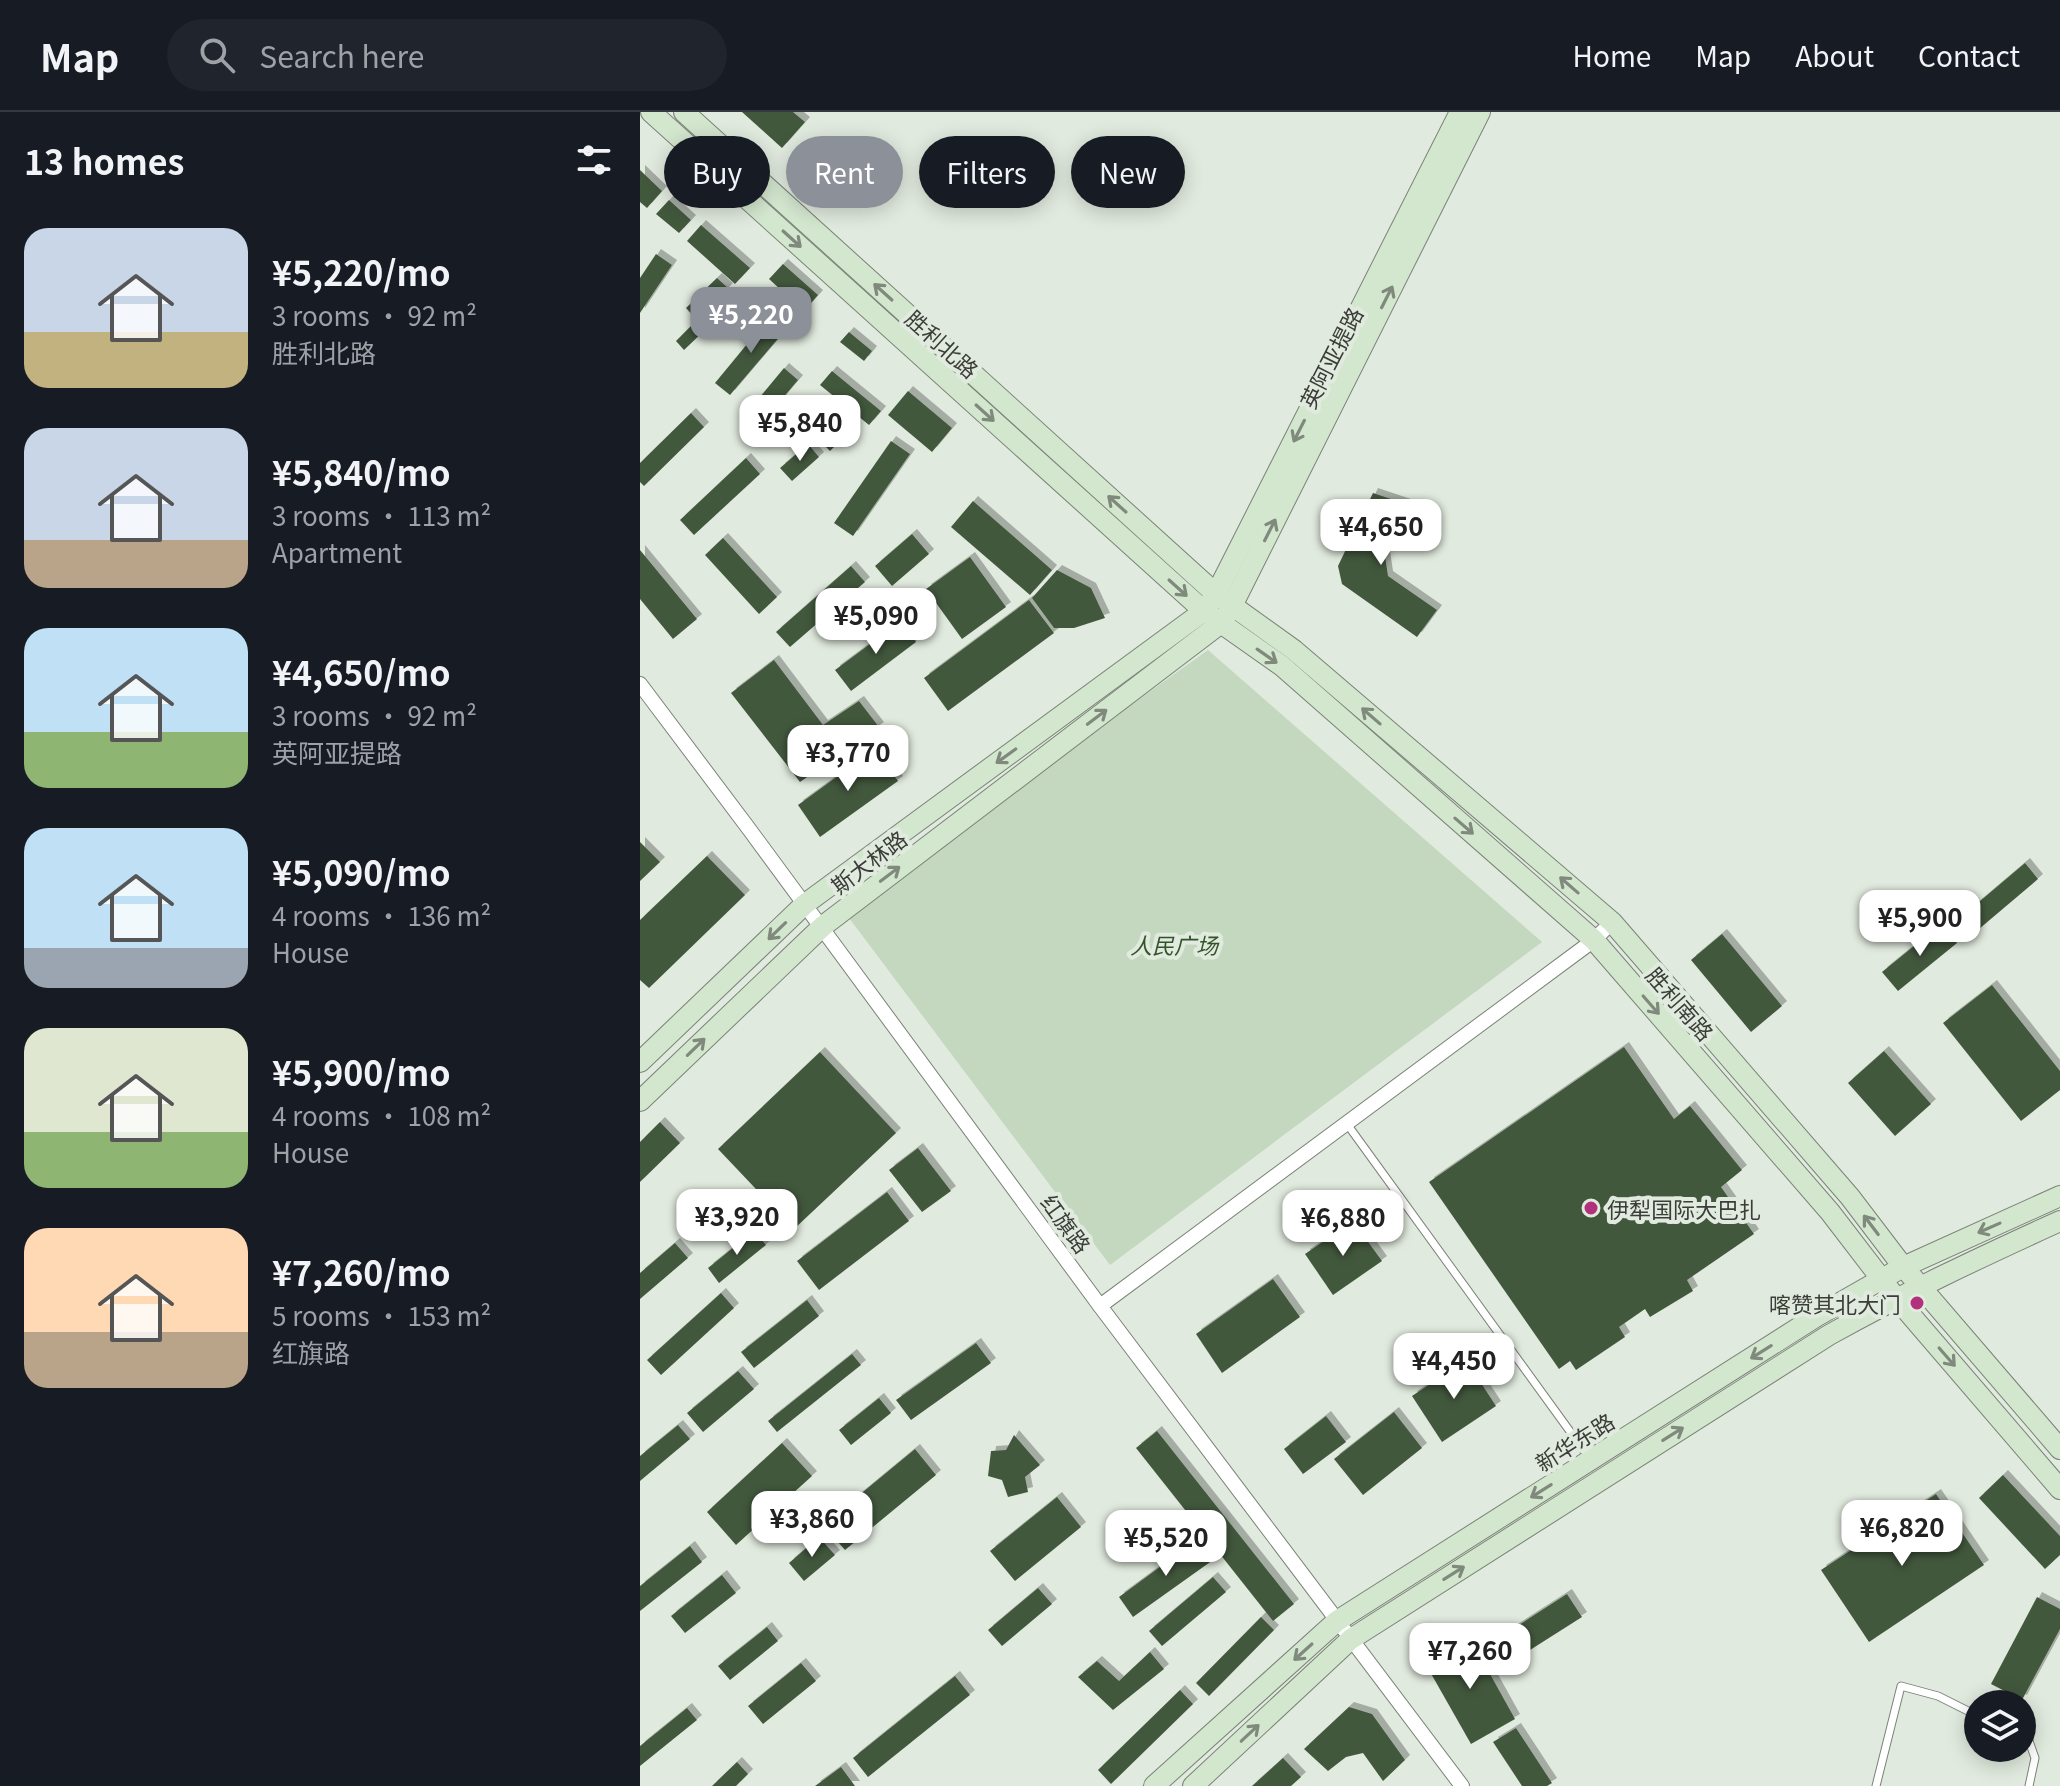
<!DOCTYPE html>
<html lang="en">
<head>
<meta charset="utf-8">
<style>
	body { margin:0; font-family:Georgia,"Noto Sans SC",serif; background:#20242c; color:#f1f3f6; height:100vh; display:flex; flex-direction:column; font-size:30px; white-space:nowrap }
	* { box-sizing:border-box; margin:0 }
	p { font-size:26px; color:#9ea1a6 }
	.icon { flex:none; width:44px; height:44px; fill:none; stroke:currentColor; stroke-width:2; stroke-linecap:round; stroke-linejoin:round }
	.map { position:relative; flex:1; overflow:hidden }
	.drawer { display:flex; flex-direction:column; background:#171b24; width:640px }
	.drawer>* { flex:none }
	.guide { position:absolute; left:24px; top:24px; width:760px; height:72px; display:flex; gap:16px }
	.controls { position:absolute; left:1324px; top:1578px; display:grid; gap:16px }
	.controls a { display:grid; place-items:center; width:72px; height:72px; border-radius:50%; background:#171b24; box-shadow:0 4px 20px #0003; font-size:40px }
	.price { position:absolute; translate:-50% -68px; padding:0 18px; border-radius:16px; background:#fff; color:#222; font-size:26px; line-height:52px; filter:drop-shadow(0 2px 4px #0008) }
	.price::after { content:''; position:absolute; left:50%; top:48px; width:24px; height:18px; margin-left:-12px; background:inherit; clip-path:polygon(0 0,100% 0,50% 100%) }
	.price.current { background:#8c9099; color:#fff }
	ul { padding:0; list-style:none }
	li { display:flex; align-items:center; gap:24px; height:200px; padding:0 24px }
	li span { display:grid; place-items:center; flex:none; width:224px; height:160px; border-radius:24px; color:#555 }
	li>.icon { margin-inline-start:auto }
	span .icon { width:96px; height:96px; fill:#fffc; stroke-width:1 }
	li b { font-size:34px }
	h2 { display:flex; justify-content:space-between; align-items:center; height:96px; padding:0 24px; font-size:34px }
	.tag { padding:0 28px; border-radius:36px; background:#171b24; box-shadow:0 4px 20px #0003; font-size:28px; line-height:72px }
	.tag.current { background:#8c9099; color:#fff }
	header { display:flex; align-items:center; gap:48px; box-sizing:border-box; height:112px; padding:0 40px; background:#171b24; border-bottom:2px solid #363941 }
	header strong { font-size:38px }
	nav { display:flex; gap:44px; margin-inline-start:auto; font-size:28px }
	.search { width:560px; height:72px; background:#20242c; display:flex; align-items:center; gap:20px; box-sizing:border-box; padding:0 28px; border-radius:44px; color:#9ea1a6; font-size:30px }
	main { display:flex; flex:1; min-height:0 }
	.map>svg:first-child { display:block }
</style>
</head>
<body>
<header>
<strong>Map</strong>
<div class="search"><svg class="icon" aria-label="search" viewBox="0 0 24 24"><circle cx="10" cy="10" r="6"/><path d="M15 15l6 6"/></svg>Search here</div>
<nav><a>Home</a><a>Map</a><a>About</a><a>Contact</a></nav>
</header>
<main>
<section class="drawer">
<h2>13 homes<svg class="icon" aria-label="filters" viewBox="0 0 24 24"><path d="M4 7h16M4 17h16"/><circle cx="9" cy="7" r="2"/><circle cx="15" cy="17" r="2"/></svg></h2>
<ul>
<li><span style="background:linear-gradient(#c9d6e8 65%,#c2b280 0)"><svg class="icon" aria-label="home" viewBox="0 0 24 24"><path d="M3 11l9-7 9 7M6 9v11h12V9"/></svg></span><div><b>¥5,220/mo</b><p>3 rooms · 92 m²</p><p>胜利北路</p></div></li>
<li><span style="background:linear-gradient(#c9d6e8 70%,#b9a48a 0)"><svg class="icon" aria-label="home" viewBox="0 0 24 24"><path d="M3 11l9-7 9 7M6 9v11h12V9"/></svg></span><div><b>¥5,840/mo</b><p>3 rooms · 113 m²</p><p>Apartment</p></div></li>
<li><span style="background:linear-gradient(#bfe0f5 65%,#8fb573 0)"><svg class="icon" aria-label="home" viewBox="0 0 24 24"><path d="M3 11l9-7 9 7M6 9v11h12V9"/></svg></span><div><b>¥4,650/mo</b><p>3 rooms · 92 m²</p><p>英阿亚提路</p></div></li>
<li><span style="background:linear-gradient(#bfe0f5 75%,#9aa5b1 0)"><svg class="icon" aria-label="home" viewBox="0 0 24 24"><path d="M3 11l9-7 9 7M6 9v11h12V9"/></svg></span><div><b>¥5,090/mo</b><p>4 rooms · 136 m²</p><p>House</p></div></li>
<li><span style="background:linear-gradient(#dfe7d0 65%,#8fb573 0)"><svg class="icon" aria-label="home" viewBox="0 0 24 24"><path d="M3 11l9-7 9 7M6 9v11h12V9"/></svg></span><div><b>¥5,900/mo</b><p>4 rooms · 108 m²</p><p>House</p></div></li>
<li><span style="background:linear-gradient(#ffd9b3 65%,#b9a48a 0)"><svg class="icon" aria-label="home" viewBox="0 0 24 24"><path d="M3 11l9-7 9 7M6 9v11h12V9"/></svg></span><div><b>¥7,260/mo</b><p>5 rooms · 153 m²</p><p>红旗路</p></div></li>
</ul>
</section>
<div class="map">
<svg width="1420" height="1674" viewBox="0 0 1420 1674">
	<defs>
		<filter id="shadow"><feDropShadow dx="5" dy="-5" stdDeviation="0" flood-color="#0004"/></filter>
	</defs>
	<rect width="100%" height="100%" fill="#e1eade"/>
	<polygon fill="#c3d8be" points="568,538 902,830 470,1153 203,798"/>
	<g fill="#43583e" filter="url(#shadow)">
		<polygon points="102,0 153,0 165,10 142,36"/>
		<polygon points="0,58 22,79 7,96 0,90"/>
		<polygon points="29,88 51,108 39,121 16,102"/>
		<polygon points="61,113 110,156 95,172 47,129"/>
		<polygon points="16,142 32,153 0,201 0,166"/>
		<polygon points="143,152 178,183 164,199 129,167"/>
		<polygon points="77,166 88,176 56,207 46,196"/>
		<polygon points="131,203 147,216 90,283 75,271"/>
		<polygon points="60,205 69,214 44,238 36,229"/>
		<polygon points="209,220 232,239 224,249 200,230"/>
		<polygon points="144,256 158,268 114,320 100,309"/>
		<polygon points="192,259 241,299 229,313 180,273"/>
		<polygon points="268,279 312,316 292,340 248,303"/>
		<polygon points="198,296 215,314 190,339 172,321"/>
		<polygon points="51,301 64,315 4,374 0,370 0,351"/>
		<polygon points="251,329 270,342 213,424 194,411"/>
		<polygon points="168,332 179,345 152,369 140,356"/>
		<polygon points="106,346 120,362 54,423 40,408"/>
		<polygon points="733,381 766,392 745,444 748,464 797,498 777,525 702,472 698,454"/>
		<polygon points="333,389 412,458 390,483 311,415"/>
		<polygon points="272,422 289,442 252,474 235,454"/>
		<polygon points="83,426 137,485 119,502 65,443"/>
		<polygon points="0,438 57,507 33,527 0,487"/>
		<polygon points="330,445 366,495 322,527 286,477"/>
		<polygon points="211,454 225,470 150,535 136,520"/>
		<polygon points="417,458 451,476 465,506 434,516 414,516 392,486"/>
		<polygon points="389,488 414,521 308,599 284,566"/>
		<polygon points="261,509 276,530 211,579 195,558"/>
		<polygon points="134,548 183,613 219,589 239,615 160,670 91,581"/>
		<polygon points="235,637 258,669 180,725 158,693"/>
		<polygon points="0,730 20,750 0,769"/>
		<polygon points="67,744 105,783 9,876 0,868 0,808"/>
		<polygon points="1385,751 1398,767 1339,817 1326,801"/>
		<polygon points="1301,812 1317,831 1258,879 1242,860"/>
		<polygon points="1082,822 1142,894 1111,920 1051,848"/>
		<polygon points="1352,873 1420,959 1420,978 1381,1009 1303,911"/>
		<polygon points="984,935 1034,1007 1050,994 1102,1058 1081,1075 1114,1122 1047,1168 1053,1179 1010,1205 1005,1197 979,1215 985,1225 936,1258 930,1249 919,1257 789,1070"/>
		<polygon points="1244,939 1291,992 1255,1024 1208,971"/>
		<polygon points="180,940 256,1021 154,1117 78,1037"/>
		<polygon points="20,1010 40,1031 0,1070 0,1030"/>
		<polygon points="278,1036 311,1079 282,1100 249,1058"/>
		<polygon points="247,1080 269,1109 179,1178 157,1149"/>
		<polygon points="713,1109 742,1149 693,1183 665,1142"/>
		<polygon points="114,1119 126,1133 79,1171 68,1156"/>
		<polygon points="35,1131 48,1146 0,1187 0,1161"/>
		<polygon points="633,1167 660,1205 582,1261 556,1222"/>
		<polygon points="81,1181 94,1196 21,1263 7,1248"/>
		<polygon points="167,1188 179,1204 114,1256 101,1240"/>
		<polygon points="336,1231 351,1251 271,1308 256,1288"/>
		<polygon points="212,1242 221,1253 137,1320 128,1309"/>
		<polygon points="826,1248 856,1294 802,1330 772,1284"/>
		<polygon points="98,1259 114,1277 63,1320 47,1301"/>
		<polygon points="239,1286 251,1301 211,1333 199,1318"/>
		<polygon points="754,1300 782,1336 723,1383 694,1347"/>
		<polygon points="686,1304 706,1330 663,1362 644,1337"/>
		<polygon points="38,1313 50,1327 0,1369 0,1344"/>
		<polygon points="517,1319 654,1492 633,1509 496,1336"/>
		<polygon points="374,1323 400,1353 385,1365 388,1380 368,1385 362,1368 348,1364 351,1339 366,1338"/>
		<polygon points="142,1331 172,1364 96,1433 67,1400"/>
		<polygon points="275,1337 296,1363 205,1438 183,1413"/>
		<polygon points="1363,1363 1420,1424 1420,1443 1405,1457 1339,1386"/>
		<polygon points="1296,1382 1344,1453 1229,1530 1181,1458"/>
		<polygon points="417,1385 441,1415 375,1469 350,1439"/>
		<polygon points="179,1425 195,1443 164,1469 149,1451"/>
		<polygon points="558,1427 573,1448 493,1505 479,1485"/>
		<polygon points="50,1434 62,1450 0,1499 0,1474"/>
		<polygon points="82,1463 96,1481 45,1521 31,1504"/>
		<polygon points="573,1465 586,1480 522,1534 509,1519"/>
		<polygon points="398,1476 412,1492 362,1534 348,1518"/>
		<polygon points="927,1482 942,1505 879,1545 865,1522"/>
		<polygon points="1397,1485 1420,1497 1420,1517 1382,1588 1351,1572"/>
		<polygon points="621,1505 634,1518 569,1584 556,1571"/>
		<polygon points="127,1515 138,1529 90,1568 78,1554"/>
		<polygon points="830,1526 875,1607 831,1632 785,1551"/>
		<polygon points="510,1540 524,1557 473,1598 438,1565 457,1549 479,1569"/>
		<polygon points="161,1551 176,1569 123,1612 108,1594"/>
		<polygon points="315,1564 330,1583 228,1665 213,1646"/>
		<polygon points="540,1578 553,1592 471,1672 458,1658"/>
		<polygon points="709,1595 732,1602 765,1648 743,1669 723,1641 706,1645 688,1659 664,1637"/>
		<polygon points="47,1596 57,1608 0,1654 0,1634"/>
		<polygon points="876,1616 912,1671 907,1674 882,1674 853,1630"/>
		<polygon points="643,1646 661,1665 651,1674 612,1674"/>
		<polygon points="97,1650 108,1662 96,1674 72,1674"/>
		<polygon points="201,1655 215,1674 175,1674"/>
	</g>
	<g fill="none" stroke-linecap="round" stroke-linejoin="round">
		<defs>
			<g id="lane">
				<polyline points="707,1012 950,1347"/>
				<polyline points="1382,1626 1389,1629 1395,1646 1389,1674"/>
				<polyline points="1236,1674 1261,1574 1298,1584 1338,1604"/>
			</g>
			<g id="street">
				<polyline points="0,572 109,717 460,1194 822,1674"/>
				<polyline points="460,1194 954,828 972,810"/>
			</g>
			<g id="secondary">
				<polyline points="11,0 564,499 642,554 954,828 1190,1100 1256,1186 1420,1377"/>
				<polyline points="44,0 576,482 654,538 972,810 1210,1085 1261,1152 1420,1337"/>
				<polyline points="0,950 165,792 564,499 576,482 820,0"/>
				<polyline points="0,989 183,814 581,511 592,494 840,0"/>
				<polyline points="514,1674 697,1509 1177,1204 1263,1155 1420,1084"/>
				<path d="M553,1674L711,1527L1189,1223C1264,1181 1341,1145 1420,1109"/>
			</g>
		</defs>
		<use href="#lane" stroke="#7b8378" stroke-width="9"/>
		<use href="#street" stroke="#7b8378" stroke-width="16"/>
		<use href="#secondary" stroke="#7b8378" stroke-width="22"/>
		<use href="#lane" stroke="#fff" stroke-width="7"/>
		<use href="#street" stroke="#fff" stroke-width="14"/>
		<use href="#secondary" stroke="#d3e6ce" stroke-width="20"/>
	</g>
	<defs><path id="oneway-shaft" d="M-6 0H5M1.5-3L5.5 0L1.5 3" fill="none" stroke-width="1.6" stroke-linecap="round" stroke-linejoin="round" transform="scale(2)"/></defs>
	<g stroke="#7f897c">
		<use href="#oneway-shaft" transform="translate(152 127) rotate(42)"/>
		<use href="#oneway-shaft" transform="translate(243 180) rotate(-138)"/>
		<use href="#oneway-shaft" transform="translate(747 185) rotate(-63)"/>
		<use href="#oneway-shaft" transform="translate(345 301) rotate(42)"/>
		<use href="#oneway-shaft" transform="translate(659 319) rotate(117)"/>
		<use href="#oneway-shaft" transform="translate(477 392) rotate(-138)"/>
		<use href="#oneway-shaft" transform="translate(630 418) rotate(-63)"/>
		<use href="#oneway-shaft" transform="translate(538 476) rotate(42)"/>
		<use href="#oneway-shaft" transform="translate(627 544) rotate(35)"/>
		<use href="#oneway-shaft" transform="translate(731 604) rotate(-139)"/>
		<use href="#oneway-shaft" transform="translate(457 605) rotate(-37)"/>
		<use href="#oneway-shaft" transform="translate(366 644) rotate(144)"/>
		<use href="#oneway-shaft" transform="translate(824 714) rotate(41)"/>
		<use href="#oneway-shaft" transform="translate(250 762) rotate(-37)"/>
		<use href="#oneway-shaft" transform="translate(929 773) rotate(-139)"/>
		<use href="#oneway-shaft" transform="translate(137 819) rotate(136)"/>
		<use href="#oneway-shaft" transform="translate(1011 893) rotate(49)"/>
		<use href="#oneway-shaft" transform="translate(56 935) rotate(-44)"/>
		<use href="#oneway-shaft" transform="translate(1231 1113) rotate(-127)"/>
		<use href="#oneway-shaft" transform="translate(1349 1116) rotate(156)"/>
		<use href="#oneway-shaft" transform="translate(1121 1240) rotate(148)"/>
		<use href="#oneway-shaft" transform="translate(1307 1245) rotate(49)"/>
		<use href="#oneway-shaft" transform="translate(1033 1322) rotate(-32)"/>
		<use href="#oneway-shaft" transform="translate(901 1379) rotate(148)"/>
		<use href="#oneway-shaft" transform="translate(814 1461) rotate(-32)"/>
		<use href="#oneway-shaft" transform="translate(663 1540) rotate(138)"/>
		<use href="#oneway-shaft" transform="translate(610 1621) rotate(-43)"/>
	</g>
	<g fill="#b2317d" stroke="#e1eade" stroke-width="3">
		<circle cx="951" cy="1096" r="8"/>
		<circle cx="1277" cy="1191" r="8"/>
	</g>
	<g text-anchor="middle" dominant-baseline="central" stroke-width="8" stroke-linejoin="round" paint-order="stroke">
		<g font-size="22" fill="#3a3d38" stroke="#e1eade">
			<text transform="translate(303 231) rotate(42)">胜利北路</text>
			<text transform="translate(690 245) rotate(-63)">英阿亚提路</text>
			<text transform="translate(228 749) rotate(-37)">斯大林路</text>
			<text transform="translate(1041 891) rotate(49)">胜利南路</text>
			<text transform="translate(427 1111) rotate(54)">红旗路</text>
			<text transform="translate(934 1329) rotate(-32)">新华东路</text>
		</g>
		<g font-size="22" font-style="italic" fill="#335429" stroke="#e1eade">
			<text x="534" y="832">人民广场</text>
		</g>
		<g font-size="22" fill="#3a3d38" stroke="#e1eade" text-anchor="start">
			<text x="967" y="1096">伊犁国际大巴扎</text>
			<text x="1261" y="1191" text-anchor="end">喀赞其北大门</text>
		</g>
	</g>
</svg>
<div class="controls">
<a><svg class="icon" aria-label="layers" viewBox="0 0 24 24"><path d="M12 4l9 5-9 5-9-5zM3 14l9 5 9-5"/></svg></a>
</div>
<b class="price current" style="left:111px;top:243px">¥5,220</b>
<b class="price" style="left:160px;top:351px">¥5,840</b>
<b class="price" style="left:741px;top:455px">¥4,650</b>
<b class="price" style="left:236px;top:544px">¥5,090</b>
<b class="price" style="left:208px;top:681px">¥3,770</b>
<b class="price" style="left:1280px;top:846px">¥5,900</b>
<b class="price" style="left:97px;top:1145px">¥3,920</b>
<b class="price" style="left:703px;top:1146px">¥6,880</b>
<b class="price" style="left:814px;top:1289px">¥4,450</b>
<b class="price" style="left:172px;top:1447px">¥3,860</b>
<b class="price" style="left:1262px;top:1456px">¥6,820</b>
<b class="price" style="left:526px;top:1466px">¥5,520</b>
<b class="price" style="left:830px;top:1579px">¥7,260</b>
<div class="guide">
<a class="tag">Buy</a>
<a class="tag current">Rent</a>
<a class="tag">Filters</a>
<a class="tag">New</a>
</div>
</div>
</main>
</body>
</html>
